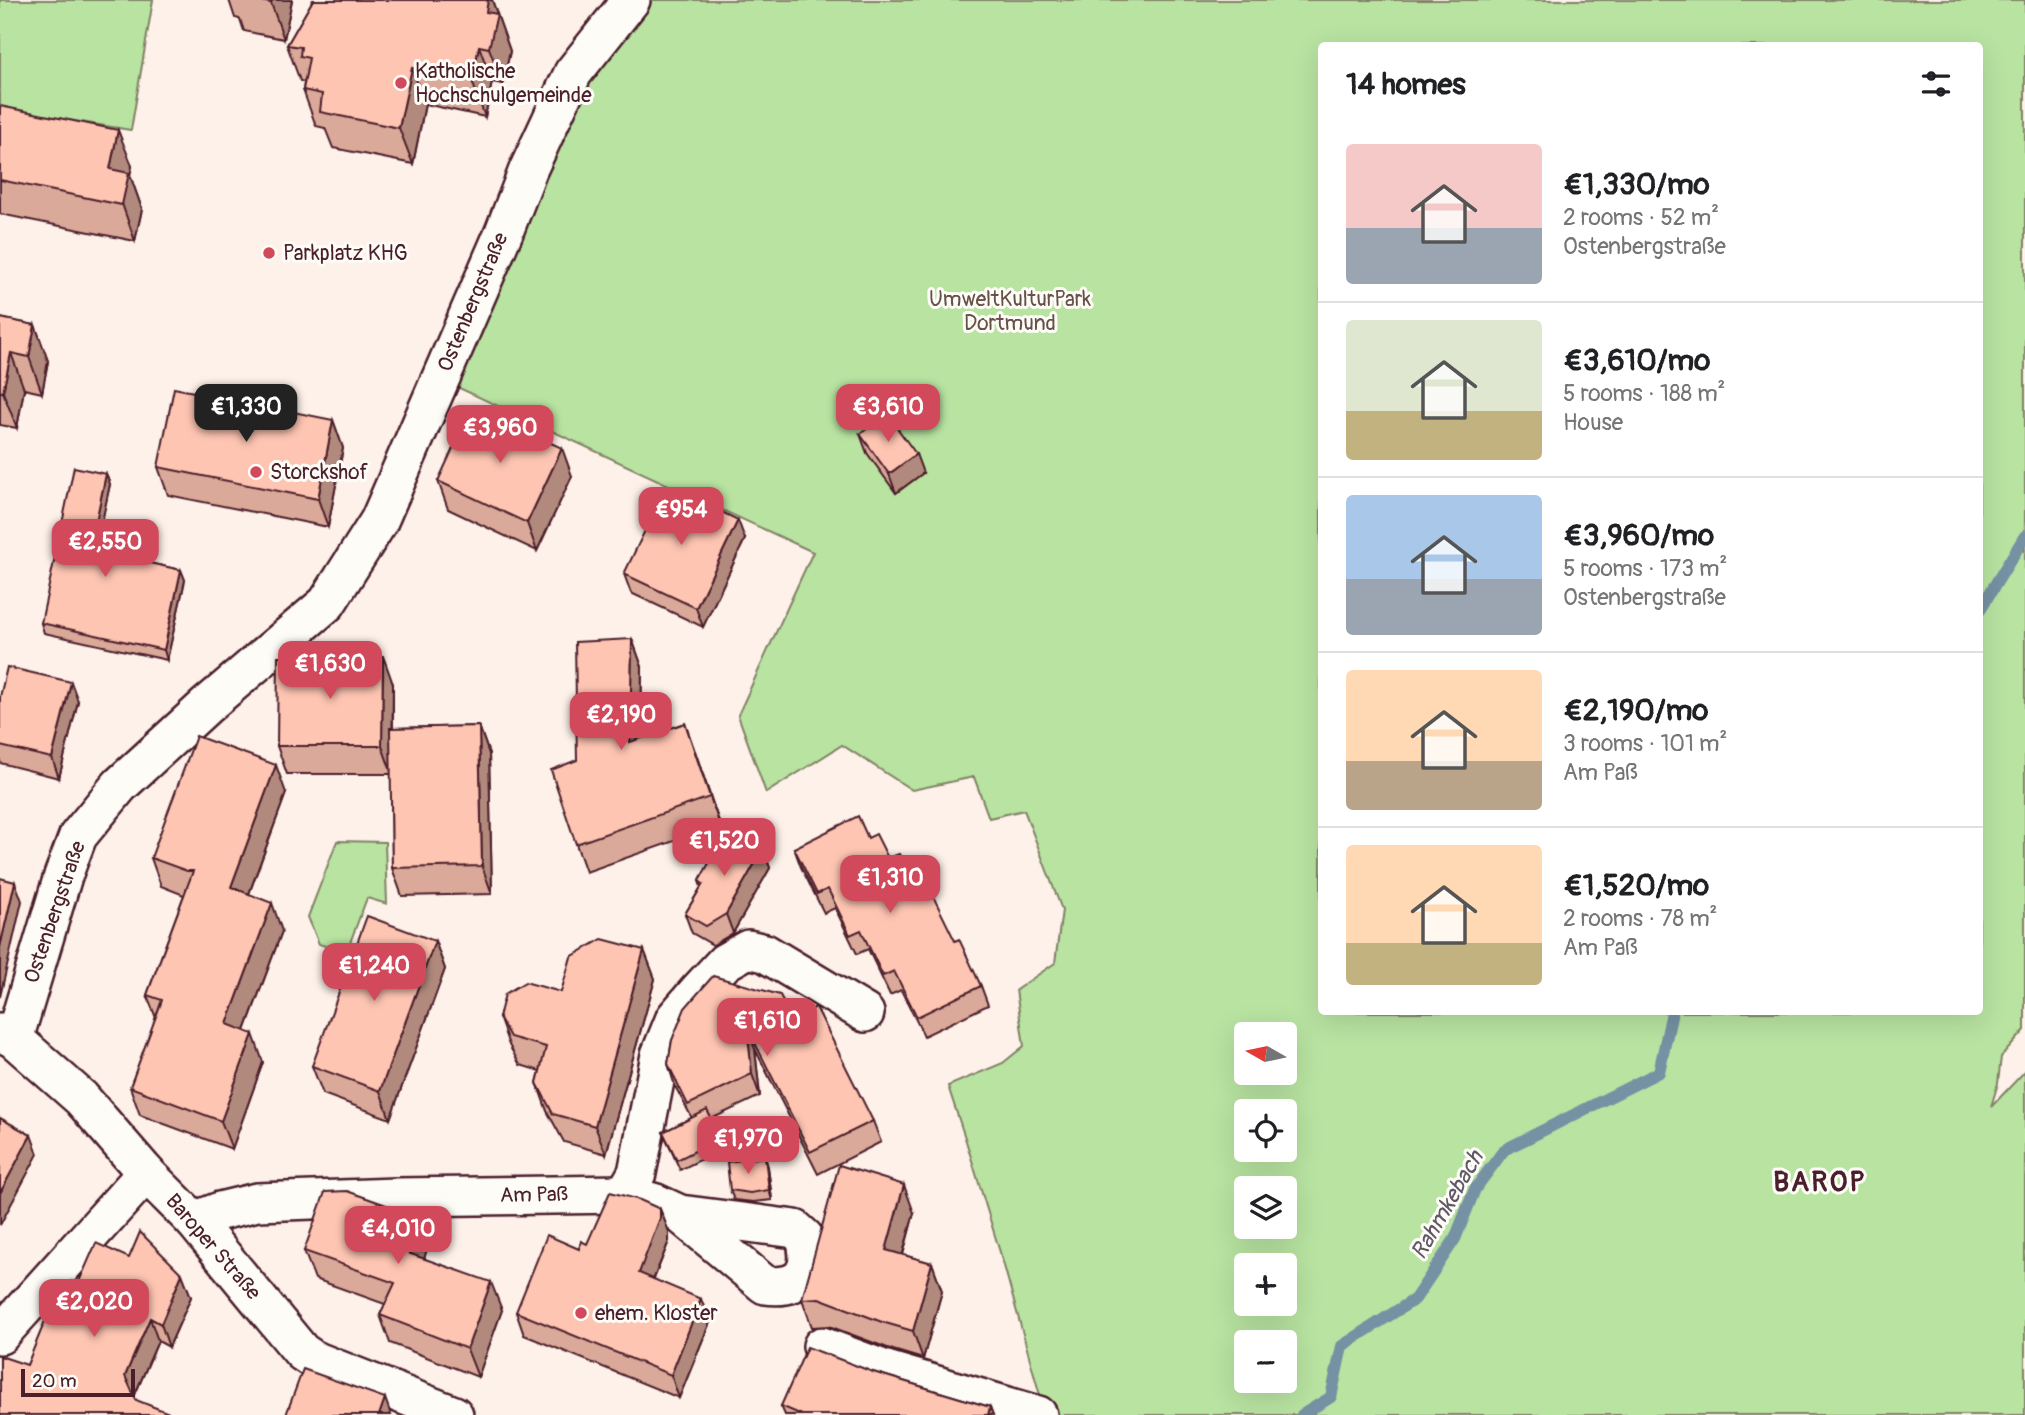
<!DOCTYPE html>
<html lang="en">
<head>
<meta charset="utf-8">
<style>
	body { margin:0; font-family:Pangolin,sans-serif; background:#f2f2f2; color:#202124; height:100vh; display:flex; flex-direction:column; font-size:26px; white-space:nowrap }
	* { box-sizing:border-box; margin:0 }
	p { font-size:23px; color:#757577 }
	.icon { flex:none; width:38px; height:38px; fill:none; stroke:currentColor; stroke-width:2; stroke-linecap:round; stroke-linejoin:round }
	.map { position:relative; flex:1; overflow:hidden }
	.panel { position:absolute; left:1318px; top:42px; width:665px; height:973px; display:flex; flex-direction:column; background:#fff; border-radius:7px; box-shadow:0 7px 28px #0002 }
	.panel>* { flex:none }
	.needle { width:46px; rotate:279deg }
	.controls { position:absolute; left:1234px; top:1022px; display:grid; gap:14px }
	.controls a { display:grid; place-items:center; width:63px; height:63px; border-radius:7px; background:#fff; box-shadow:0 7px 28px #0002; font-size:35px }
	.scale { position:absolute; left:21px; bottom:18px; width:114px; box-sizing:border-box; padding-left:7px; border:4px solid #4a1f2b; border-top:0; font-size:19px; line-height:24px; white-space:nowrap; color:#4a1f2b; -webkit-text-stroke:5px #fdfcf7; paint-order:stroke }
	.price { position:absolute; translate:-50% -60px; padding:0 16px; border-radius:14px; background:#d1495b; color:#fff; font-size:23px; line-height:46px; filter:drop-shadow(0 2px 4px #0008) }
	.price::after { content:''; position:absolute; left:50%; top:42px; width:21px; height:16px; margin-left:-10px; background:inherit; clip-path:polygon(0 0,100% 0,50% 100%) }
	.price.on { background:#222; color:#fff }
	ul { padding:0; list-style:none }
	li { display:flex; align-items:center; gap:21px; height:175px; padding:0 28px }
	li+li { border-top:2px solid #e0e0e0 }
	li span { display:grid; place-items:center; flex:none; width:196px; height:140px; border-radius:7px; color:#555 }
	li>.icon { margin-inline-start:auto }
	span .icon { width:84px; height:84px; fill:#fffc; stroke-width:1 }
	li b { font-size:30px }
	h2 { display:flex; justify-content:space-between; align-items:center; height:84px; padding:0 28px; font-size:30px }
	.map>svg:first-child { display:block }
</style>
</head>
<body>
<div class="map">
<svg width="2025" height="1415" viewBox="0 0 2025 1415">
	<rect width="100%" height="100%" fill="#fdf1e9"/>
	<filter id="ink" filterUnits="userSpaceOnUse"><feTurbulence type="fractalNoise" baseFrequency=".0143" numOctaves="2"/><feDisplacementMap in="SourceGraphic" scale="14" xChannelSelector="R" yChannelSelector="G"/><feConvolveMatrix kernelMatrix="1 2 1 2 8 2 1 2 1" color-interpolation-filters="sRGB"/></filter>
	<g filter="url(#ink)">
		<g fill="#b8e3a1" stroke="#818166" stroke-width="2" fill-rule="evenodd">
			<polygon points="0,0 153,0 131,130 0,109"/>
			<path d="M651,0H2025V1030L2001,1057L1998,1083L1991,1107L2025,1071V1415H1051L1039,1392L1003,1262L966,1141L948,1086L1003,1063L1024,1046L1016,990L1055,963L1062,910L1024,810L989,818L974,777L912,790L842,745L766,793L738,715L813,552L457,387L570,119L592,75L636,17ZM1321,46H1979V1012H1321ZM1246,1034H1284V1073H1246ZM1246,1111H1284V1150H1246ZM1246,1188H1284V1227H1246ZM1246,1265H1284V1304H1246ZM1246,1342H1284V1381H1246Z"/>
			<polygon points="337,841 385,842 387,904 367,898 346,953 319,944 308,917"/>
		</g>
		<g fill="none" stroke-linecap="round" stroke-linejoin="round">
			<g stroke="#7591a3" stroke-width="12">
				<polyline points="1979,611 2025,536"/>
				<polyline points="1302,1415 1331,1397 1342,1346 1415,1299 1455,1239 1475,1189 1504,1150 1659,1072 1672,1012"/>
			</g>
			<defs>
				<g id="street">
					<polyline points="0,1032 14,1039 81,1098 146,1173 194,1221 302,1352 314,1360 454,1415"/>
					<polyline points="14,1039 63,876 78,836 120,785 206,706 327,603 379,521 504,232 528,170 573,73 631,0"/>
					<polyline points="625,1194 637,1173 660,1055 675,1018 699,990 725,962 748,949 765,953 865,1013"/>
					<path d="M194,1221L220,1211L257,1202L396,1197L625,1194L656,1203L680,1214L765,1285C801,1290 814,1271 805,1238L795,1229L680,1214"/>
					<polyline points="0,1335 146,1173"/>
					<polyline points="822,1346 886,1370 1038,1415"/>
				</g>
			</defs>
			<use href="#street" stroke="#4a1f2b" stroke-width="42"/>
			<use href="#street" stroke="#fdfcf7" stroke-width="37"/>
		</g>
		<g fill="#daa999" stroke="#4a1f2b" stroke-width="2">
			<polygon points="229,0 292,0 284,39 244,31 240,19 235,18"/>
			<polygon points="313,0 492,0 510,51 503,84 492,82 485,117 425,104 413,164 333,148 325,128 316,126 303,90 304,82 300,81 287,45"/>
			<polygon points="0,106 132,166 130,175 142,209 135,241 0,214"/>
			<polygon points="0,318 35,325 48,361 42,393 24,389 17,428 0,425"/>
			<polygon points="333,420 343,448 328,527 168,495 158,467"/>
			<polygon points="860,434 923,473 896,493 867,453"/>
			<polygon points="106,474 110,484 95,551 181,570 185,580 167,660 44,633 41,623"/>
			<polygon points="572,476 537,551 448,509 438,481"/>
			<polygon points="745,539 703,627 631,593 624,574"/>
			<polygon points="632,639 642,667 641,738 695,751 720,825 586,872 576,844 577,760"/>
			<polygon points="393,684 393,728 479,726 489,754 492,894 402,896 392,868 391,774 287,774 277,746"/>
			<polygon points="0,697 78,701 59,778 0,763"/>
			<polygon points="286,793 249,894 282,931 245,1031 263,1062 232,1149 140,1115 130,1087 156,1018 147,995 184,895 161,886 151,858"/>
			<polygon points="868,838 888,858 955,941 981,986 988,1005 924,1036 901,990 890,995 868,949 857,954 835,908 824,913 801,867 794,848"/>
			<polygon points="763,849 770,868 733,933 713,945 692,933 685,914 701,887 699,881"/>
			<polygon points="435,941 445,969 390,1119 323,1094 312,1066"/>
			<polygon points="644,950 655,979 606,1154 564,1142 547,1111 537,1083 540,1071 520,1065 509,1045 499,1017 561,992"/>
			<polygon points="792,1019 873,1121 881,1142 818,1174 755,1049 760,1096 711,1119 724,1148 680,1170 663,1132 692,1118 675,1086 668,1064 672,1040"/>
			<polygon points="765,1157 768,1167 772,1200 753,1202 734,1200 730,1190"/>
			<polygon points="660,1209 669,1232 669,1241 654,1279 710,1322 679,1398 524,1335 516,1312 579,1249"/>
			<polygon points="914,1213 903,1255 932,1263 942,1291 923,1359 893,1350 829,1326 812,1327 802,1299"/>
			<polygon points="417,1216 428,1245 424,1258 502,1310 478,1377 390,1343 380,1315 385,1304 315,1279 304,1251"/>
			<polygon points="129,1258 182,1274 191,1297 169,1347 158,1341 134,1397 136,1400 27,1365 54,1319 78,1284"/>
			<polygon points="873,1372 990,1407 993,1415 785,1415 781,1406"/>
		</g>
		<g fill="#b28a7d" stroke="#4a1f2b" stroke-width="2">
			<polygon points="272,0 292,0 284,39 271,3"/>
			<polygon points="477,0 492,0 510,51 503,84 489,48"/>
			<polygon points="479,46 492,82 485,117 472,81"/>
			<polygon points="412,68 425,104 413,164 399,128"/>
			<polygon points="118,130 132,166 130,175 142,209 135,241 110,169"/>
			<polygon points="35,325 48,361 42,393 29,357"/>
			<polygon points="11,353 24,389 17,428 3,392"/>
			<polygon points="333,420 343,448 328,527 318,499"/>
			<polygon points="562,448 572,476 537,551 527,523"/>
			<polygon points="916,454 923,473 896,493 889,474"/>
			<polygon points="106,474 110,484 94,560 90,550"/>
			<polygon points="738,520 745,539 703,627 696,608"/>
			<polygon points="181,570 185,580 167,660 164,650"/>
			<polygon points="632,639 642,667 640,770 630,742"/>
			<polygon points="383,656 393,684 392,774 382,746"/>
			<polygon points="71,682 78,701 59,778 52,758"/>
			<polygon points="685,723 695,751 720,825 710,797"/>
			<polygon points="479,726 489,754 492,894 482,866"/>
			<polygon points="276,765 286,793 241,915 231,887"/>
			<polygon points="763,849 770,868 733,933 726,914"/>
			<polygon points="15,882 22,901 0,997 0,947"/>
			<polygon points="272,903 282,931 237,1052 227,1024"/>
			<polygon points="435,941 445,969 390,1119 380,1091"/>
			<polygon points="644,950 655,979 606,1154 595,1126"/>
			<polygon points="747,1027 755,1049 760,1096 752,1074"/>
			<polygon points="253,1034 263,1062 232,1149 221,1121"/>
			<polygon points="31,1135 38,1154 0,1225 0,1193"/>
			<polygon points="765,1157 768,1167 772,1200 769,1190"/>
			<polygon points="904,1185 914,1213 896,1278 886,1250"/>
			<polygon points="660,1209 669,1232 669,1241 647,1295 639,1273"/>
			<polygon points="417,1216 428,1245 418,1281 408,1253"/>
			<polygon points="932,1263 942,1291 923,1359 913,1331"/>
			<polygon points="182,1274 191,1297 169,1347 161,1324"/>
			<polygon points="491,1282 502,1310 478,1377 467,1349"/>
			<polygon points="701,1299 710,1322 679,1398 671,1375"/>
			<polygon points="150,1318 158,1341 133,1399 125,1376"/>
			<polygon points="385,1398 391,1415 379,1415"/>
			<polygon points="990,1407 993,1415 988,1415"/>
		</g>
		<g fill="#fec5b2" stroke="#4a1f2b" stroke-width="2">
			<polygon points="255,0 272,0 271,3"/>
			<polygon points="313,0 488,0 486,12 497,14 489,48 479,46 472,81 412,68 399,128 320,112 322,94 303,90 309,58 300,56 301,47 287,45"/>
			<polygon points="0,106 118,130 110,169 129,173 122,205 0,180"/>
			<polygon points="0,318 35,325 29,357 11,353 3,392 0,392"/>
			<polygon points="174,388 333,420 318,499 158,467"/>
			<polygon points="472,407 562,448 527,523 438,481"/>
			<polygon points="887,414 916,454 889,474 860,434"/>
			<polygon points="74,467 106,474 90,550 181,570 164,650 41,623"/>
			<polygon points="667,485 738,520 696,608 624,574"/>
			<polygon points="632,639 630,742 685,723 710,797 576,844 551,770 577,760 575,642"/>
			<polygon points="278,656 383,656 382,746 277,746"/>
			<polygon points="7,667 71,682 52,758 0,746 0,697"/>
			<polygon points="479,726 482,866 392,868 390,728"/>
			<polygon points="196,736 276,765 231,887 272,903 227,1024 253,1034 221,1121 130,1087 162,1000 147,995 193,871 187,871 151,858"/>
			<polygon points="858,816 868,838 876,834 888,858 899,854 922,899 932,894 955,941 959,939 981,986 917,1017 894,971 883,976 861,930 850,935 828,889 817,894 794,848"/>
			<polygon points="728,829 763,849 726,914 706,926 685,914 703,884 699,881"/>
			<polygon points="0,878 15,882 0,947"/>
			<polygon points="367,916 435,941 380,1091 312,1066"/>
			<polygon points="602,939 644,950 595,1126 553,1114 537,1083 546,1047 510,1037 499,1017 505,994 525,982 561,992 571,957"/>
			<polygon points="713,976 780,995 792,1019 816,1007 873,1121 810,1152 747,1027 752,1074 688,1105 668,1064 672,1040 685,1008"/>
			<polygon points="707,1110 721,1138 677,1160 663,1132"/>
			<polygon points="0,1118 31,1135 0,1193"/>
			<polygon points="765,1157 769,1190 750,1193 730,1190 727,1162"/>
			<polygon points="839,1165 904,1185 886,1250 932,1263 913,1331 882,1322 819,1298 802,1299"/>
			<polygon points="347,1191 417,1216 408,1253 491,1282 467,1349 380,1315 395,1283 304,1251 325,1192"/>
			<polygon points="610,1192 640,1200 660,1209 660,1218 639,1273 701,1299 671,1375 516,1312 547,1235 579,1249 581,1241 587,1244"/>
			<polygon points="140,1232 182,1274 161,1324 150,1318 125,1376 136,1400 174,1415 0,1415 0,1356 27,1365 47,1316 54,1319 71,1281 78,1284 96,1243 129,1258"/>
			<polygon points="807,1347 873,1372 990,1407 988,1415 802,1415 781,1406"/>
			<polygon points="303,1369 385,1398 379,1415 286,1415"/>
		</g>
	</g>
	<g fill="#d1495b" stroke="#fdfcf7" stroke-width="2.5">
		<circle cx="401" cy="83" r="7"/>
		<circle cx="269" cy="253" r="7"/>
		<circle cx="256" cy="472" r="7"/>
		<circle cx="581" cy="1313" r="7"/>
	</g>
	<g text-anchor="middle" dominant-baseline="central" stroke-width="6" stroke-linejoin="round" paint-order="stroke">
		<g font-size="21" fill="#4a1f2b" stroke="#fdfcf7" text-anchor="start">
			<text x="415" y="71">Katholische<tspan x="415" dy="24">Hochschulgemeinde</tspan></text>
			<text x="283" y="253">Parkplatz KHG</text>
			<text x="270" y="472">Storckshof</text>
			<text x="595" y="1313">ehem. Kloster</text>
		</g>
		<g font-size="21" fill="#665048" stroke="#fdfcf7">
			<text x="1010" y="299">UmweltKulturPark<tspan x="1010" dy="24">Dortmund</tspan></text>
		</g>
		<g font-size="21" fill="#4a1f2b" stroke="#fdfcf7">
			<text transform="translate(473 302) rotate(-67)">Ostenbergstraße</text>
			<text transform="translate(55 912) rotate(-71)">Ostenbergstraße</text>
			<text transform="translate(534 1195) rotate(-1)">Am Paß</text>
			<text transform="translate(213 1247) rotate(49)">Baroper Straße</text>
		</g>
		<g font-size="23" font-style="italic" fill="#605867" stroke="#fdfcf7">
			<text transform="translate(1447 1205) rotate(-60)">Rahmkebach</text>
		</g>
		<g font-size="28" font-weight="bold" letter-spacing="2" fill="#4a1f2b" stroke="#fdfcf7">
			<text x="1820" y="1182">BAROP</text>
		</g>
	</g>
</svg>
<div class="controls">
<a><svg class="needle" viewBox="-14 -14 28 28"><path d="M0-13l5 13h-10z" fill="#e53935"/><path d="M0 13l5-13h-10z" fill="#757577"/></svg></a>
<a><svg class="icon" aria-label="locate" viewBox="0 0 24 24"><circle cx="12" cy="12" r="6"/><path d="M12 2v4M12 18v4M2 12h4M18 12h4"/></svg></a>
<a><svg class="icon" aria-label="layers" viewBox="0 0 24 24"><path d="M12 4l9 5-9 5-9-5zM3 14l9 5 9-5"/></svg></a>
<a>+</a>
<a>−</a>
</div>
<div class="scale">20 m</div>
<b class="price on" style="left:246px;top:444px">€1,330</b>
<b class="price" style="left:888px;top:444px">€3,610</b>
<b class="price" style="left:500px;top:465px">€3,960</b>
<b class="price" style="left:681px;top:547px">€954</b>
<b class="price" style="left:105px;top:579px">€2,550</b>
<b class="price" style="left:330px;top:701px">€1,630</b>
<b class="price" style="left:621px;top:752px">€2,190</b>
<b class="price" style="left:724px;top:878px">€1,520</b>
<b class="price" style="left:890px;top:915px">€1,310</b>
<b class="price" style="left:374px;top:1003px">€1,240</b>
<b class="price" style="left:767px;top:1058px">€1,610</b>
<b class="price" style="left:748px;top:1176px">€1,970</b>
<b class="price" style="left:398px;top:1266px">€4,010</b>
<b class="price" style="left:94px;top:1339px">€2,020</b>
<section class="panel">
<h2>14 homes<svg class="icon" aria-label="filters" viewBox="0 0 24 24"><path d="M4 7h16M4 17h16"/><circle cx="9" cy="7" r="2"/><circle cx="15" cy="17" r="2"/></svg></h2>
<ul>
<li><span style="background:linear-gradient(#f6c9c9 60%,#9aa5b1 0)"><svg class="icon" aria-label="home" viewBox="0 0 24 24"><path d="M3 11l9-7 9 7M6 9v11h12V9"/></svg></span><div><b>€1,330/mo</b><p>2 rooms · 52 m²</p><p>Ostenbergstraße</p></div></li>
<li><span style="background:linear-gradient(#dfe7d0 65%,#c2b280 0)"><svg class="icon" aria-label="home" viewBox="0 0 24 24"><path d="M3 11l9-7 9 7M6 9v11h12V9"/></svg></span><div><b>€3,610/mo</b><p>5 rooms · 188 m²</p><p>House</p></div></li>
<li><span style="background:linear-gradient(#a9c7e8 60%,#9aa5b1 0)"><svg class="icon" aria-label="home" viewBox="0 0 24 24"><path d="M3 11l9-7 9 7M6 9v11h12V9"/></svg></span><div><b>€3,960/mo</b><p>5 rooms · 173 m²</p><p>Ostenbergstraße</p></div></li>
<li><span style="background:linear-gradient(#ffd9b3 65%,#b9a48a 0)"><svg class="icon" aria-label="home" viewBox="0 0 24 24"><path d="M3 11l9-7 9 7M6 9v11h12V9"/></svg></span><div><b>€2,190/mo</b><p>3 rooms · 101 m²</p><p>Am Paß</p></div></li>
<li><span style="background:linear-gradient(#ffd9b3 70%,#c2b280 0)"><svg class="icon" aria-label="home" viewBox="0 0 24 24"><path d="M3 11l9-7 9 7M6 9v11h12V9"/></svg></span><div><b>€1,520/mo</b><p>2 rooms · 78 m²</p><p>Am Paß</p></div></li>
</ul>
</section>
</div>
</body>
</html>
